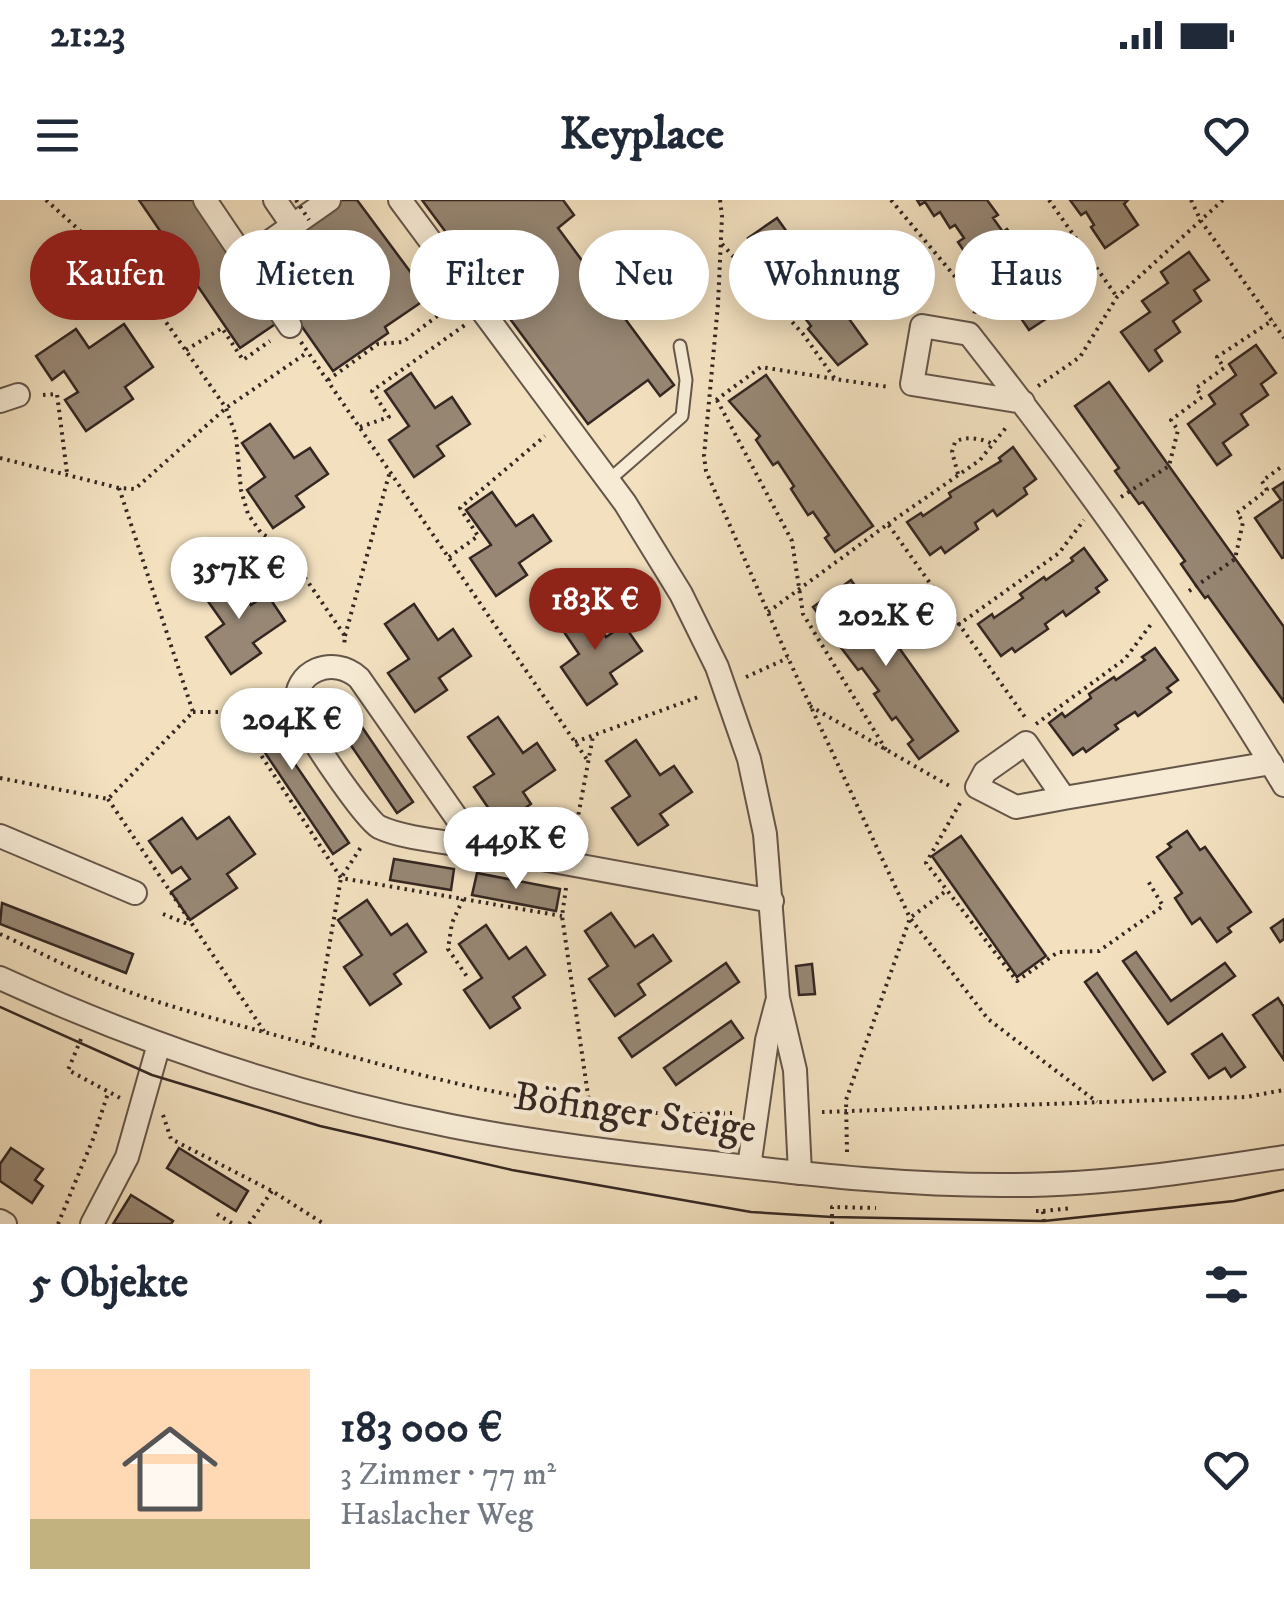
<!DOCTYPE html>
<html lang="de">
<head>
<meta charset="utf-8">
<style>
	body { margin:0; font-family:"IM FELL DW Pica",serif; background:#f2f2f3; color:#1f2937; height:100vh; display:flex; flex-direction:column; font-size:38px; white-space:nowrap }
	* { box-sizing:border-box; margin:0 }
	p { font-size:32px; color:#747a83 }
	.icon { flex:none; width:55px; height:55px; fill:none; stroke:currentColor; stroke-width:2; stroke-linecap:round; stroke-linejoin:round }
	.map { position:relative; height:1024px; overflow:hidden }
	.details { display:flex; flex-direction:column; background:#fff; flex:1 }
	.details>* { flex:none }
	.guide { position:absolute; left:30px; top:30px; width:1225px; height:90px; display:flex; gap:20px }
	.price { position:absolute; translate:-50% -85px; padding:0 22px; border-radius:35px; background:#fff; color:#222; font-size:32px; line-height:65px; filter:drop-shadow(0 2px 5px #0008) }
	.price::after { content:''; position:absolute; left:50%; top:60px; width:30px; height:22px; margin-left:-15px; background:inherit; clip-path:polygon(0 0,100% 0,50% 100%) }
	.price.active { background:#8f2418; color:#fff }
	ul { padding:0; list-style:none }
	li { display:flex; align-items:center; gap:30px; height:250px; padding:0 30px }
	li+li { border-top:2px solid #e0e1e3 }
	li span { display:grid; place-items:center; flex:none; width:280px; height:200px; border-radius:0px; color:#555 }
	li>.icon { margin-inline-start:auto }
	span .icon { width:120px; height:120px; fill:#fffc; stroke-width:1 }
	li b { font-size:42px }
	h2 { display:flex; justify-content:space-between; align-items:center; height:120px; padding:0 30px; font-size:42px }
	.chip { padding:0 35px; border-radius:45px; background:#fff; box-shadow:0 5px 25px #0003; font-size:35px; line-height:90px }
	.chip.active { background:#8f2418; color:#fff }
	.status { display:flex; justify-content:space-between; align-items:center; height:70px; padding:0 50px; background:#fff; direction:ltr }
	.status svg { height:28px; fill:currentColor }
	header { display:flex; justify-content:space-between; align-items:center; height:130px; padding:0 30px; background:#fff; font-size:45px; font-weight:700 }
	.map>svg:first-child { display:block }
</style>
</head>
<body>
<div class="status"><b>21:23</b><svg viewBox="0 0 49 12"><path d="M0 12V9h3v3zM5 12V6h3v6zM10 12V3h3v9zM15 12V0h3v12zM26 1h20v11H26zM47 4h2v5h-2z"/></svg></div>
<header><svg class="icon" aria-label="menu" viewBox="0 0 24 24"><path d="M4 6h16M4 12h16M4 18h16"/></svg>Keyplace<svg class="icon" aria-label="heart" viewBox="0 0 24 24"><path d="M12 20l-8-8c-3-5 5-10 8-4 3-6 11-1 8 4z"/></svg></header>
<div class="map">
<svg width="1284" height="1024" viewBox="0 0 1284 1024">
	<rect width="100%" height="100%" fill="#f2e0bf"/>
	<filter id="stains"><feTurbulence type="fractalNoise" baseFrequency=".002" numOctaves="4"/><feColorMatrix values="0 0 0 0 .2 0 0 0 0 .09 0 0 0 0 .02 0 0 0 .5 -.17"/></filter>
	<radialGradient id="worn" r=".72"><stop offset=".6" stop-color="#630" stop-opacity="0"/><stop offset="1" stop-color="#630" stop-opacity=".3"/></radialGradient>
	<g fill="#978774" stroke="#342722" stroke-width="2.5">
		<polygon points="139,0 194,0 277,123 240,148"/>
		<polygon points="339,0 357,0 429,97 385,127 388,133 333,171 254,58"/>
		<polygon points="422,0 563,0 574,15 558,28 674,185 660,196 648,180 588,224"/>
		<polygon points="917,0 987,0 998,15 993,18 1003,32 1007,29 1018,44 1013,48 1021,60 1027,56 1039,74 1033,77 1041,88 1046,86 1061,109 1029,130 1016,111 1010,115 999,97 1003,94 995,82 990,86 979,69 982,67 975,56 970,60 958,42 964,38 955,25 950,28 940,12 934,16 925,2 920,5"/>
		<polygon points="1070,0 1128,0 1124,4 1138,25 1105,48 1091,27 1094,25 1086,12 1081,15"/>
		<polygon points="777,18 867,144 838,165 808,129 811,126 773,77 748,38"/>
		<polygon points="1189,52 1209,80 1194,90 1201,101 1173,121 1180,132 1155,150 1162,161 1149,171 1121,132 1150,112 1142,101 1168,83 1161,72"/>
		<polygon points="124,124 153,167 125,187 133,199 86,231 65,200 78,192 64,171 52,180 36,156 76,129 89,148"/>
		<polygon points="1256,145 1276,173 1261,184 1268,195 1241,214 1248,225 1223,243 1231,255 1217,265 1188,224 1215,204 1209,195 1236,175 1229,164"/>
		<polygon points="411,173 435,208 452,197 470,224 437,246 444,256 414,277 389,240 409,226 385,191"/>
		<polygon points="766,175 873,326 835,352 825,338 829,335 813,312 808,315 791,289 794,286 778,262 773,265 756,240 760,236 729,201"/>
		<polygon points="1109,182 1284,427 1284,502 1208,396 1205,398 1197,387 1181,364 1185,361 1143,302 1139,304 1115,271 1119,268 1075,206"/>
		<polygon points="270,224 294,258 310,248 328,274 296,296 304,307 273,328 247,290 265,277 242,243"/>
		<polygon points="1013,247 1036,279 1024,288 1027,294 997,316 993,310 975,323 978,329 945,353 941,347 930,355 907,322 921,313 923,316 951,297 949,293 1001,261 999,258"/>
		<polygon points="1284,282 1284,357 1282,358 1255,318 1281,300 1273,289"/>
		<polygon points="492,292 516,326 533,315 551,341 519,363 527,375 496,396 470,358 491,345 466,310"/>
		<polygon points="1084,348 1107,380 1096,388 1099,392 1066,416 1063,411 1045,424 1048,429 1015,452 1012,448 1001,456 978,424 992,414 994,418 1023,398 1020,394 1044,377 1046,380 1073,361 1071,358"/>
		<polygon points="227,372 251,405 267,394 285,421 253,443 261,453 231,474 206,437 224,424 200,390"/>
		<polygon points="851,380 958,531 919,559 908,544 913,540 896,517 892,520 874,494 879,491 862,468 858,470 839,445 843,442 827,419 824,421 813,407"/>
		<polygon points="583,402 606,437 624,425 642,451 610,473 617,484 587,505 561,467 579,454 556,420"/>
		<polygon points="414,404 438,440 453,429 471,456 439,478 447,490 415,512 388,473 409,459 385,424"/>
		<polygon points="1155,448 1178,480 1167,488 1171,492 1138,516 1135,512 1115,525 1118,529 1086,552 1083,548 1073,555 1049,523 1062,513 1065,517 1091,498 1089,494 1114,477 1116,480 1145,460 1142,457"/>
		<polygon points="265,501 289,536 280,542 349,643 333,654 241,517"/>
		<polygon points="345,502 413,602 397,613 329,513"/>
		<polygon points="498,517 523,553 537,543 555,570 523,592 531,604 500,625 474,587 494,574 468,537"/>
		<polygon points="636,540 660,575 674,566 692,592 660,614 668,625 638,645 612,608 630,596 606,561"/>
		<polygon points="229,617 255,654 227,674 237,688 190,720 171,692 190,679 181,667 172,673 149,641 182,618 197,639"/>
		<polygon points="1187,631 1200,650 1205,647 1251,712 1228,728 1231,732 1217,742 1200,718 1192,724 1175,698 1182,693 1157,657 1171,647 1168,644"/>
		<polygon points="961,636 1046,756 1017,777 932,656"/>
		<polygon points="394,659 454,669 451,690 390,680"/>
		<polygon points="477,673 560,689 556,711 472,695"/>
		<polygon points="367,700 391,735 407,724 426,752 394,774 401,784 370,805 344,767 362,755 338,720"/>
		<polygon points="2,703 133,754 126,773 0,724"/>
		<polygon points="611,713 635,747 653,735 671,761 638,784 645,795 615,816 589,779 608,766 585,731"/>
		<polygon points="1284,719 1284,739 1280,742 1271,728"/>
		<polygon points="486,725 509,759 526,747 545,775 513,797 520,808 490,828 464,790 482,778 459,744"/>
		<polygon points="1136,752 1171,801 1225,763 1235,776 1168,824 1123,761"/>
		<polygon points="726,763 739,782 632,857 619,838"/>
		<polygon points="812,764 815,794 799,795 796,766"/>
		<polygon points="1097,773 1165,872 1153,880 1085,782"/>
		<polygon points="1278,798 1284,807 1284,860 1253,815"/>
		<polygon points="731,821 743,838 676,885 664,868"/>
		<polygon points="1222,834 1245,867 1231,877 1225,868 1209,878 1192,854"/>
		<polygon points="11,948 43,969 35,980 43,986 32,1003 0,981 0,964"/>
		<polygon points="179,948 248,991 236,1011 167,968"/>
		<polygon points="131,995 173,1021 171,1024 113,1024"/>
	</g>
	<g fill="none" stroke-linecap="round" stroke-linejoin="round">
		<defs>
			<polyline id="lane" points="609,280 682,216 686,180 680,146"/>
			<g id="street">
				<polyline points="205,0 290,126"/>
				<polyline points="275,0 293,26"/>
				<polyline points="400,0 625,303 681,394 717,467 749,559 765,634 778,798 795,870 800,973"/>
				<polyline points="245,59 329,0"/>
				<polyline points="0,201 18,195"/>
				<path d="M1023,202L912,184L922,126L969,134C1083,279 1189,427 1284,585"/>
				<polyline points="1064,598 1016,607 977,587 985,572 1026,543 1064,598 1271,563"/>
				<polyline points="0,636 135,693"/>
				<path d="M477,647C450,642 404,639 379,627C365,619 299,524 297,507C292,470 334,455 359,478L477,647L772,701"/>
				<path d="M0,778C144,844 295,895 451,926C537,943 625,953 713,963C813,975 913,986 1014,985C1104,985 1195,971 1284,957"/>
				<polyline points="749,967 767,840 777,802"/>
				<polyline points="0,1021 5,1024"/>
				<polyline points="92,1024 127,957 159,844"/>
			</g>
		</defs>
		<use href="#lane" stroke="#645549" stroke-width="15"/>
		<use href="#street" stroke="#645549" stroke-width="26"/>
		<g stroke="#342722" stroke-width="4" stroke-dasharray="2.5 5" stroke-linecap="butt">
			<polyline points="46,0 140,85 226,208 236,236 241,290 248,314 261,333 284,347 345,436 344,446"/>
			<polyline points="720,0 722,16 718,104 704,256 706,271 788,458 910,718 988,819 1097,902"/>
			<polyline points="891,0 977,103 974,115"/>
			<polyline points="1049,0 1117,97"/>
			<polyline points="1191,0 1201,21 1284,138"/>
			<polyline points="722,44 803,134 835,179 889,187"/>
			<polyline points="977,103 989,119"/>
			<polyline points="301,142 588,561"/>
			<polyline points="186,150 222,128 243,160 270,141"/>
			<polyline points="328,180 378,144 403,142 449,107"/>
			<polyline points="1038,186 1080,157 1117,97 1223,0"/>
			<polyline points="43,195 57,194 67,273"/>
			<polyline points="716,200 761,167 835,179"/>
			<polyline points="717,200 792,341 803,414 888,553"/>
			<polyline points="360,227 389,217 372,191 465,125"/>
			<polyline points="0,258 119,288 135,289 226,208 308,152"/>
			<path d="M958,274L952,252L955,242C967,235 983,239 995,245"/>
			<polyline points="1121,297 1169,266 1178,230 1171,220 1202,197 1196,188 1224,168 1217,157 1273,120"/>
			<polyline points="888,324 980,260 1008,225"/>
			<polyline points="449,357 478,336 460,308 545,236"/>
			<polyline points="1189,391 1235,359 1243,322 1237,313 1267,290 1262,281 1284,265"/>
			<polyline points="768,412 888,324 1027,520"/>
			<polyline points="958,425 1059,353 1084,320"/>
			<polyline points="345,436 390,271"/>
			<polyline points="746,477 788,458"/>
			<polyline points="810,506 953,588"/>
			<polyline points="193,512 233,512 267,490 272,491"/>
			<polyline points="233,512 341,678 562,716"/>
			<polyline points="1036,524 1125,459 1152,423"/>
			<polyline points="575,542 701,496"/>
			<polyline points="0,578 108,599 193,512 119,288"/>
			<polyline points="108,599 264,831"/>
			<polyline points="960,603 926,663 1017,781 1058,752 1099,751 1163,706 1148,681"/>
			<polyline points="573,644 593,536"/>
			<polyline points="566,688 562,716 590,909"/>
			<polyline points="463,699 452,723 448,749 468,778"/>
			<polyline points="163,714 190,725"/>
			<path d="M0,734C37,751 73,770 111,785C176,811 246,826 314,846C452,885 588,920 732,913"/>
			<polyline points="81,839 68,870 122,899"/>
			<polyline points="312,845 341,678 363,644"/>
			<polyline points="822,912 1246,897 1284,890"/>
			<polyline points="163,915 171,939 272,991 324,1024"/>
			<polyline points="847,952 846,900 910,718 946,691"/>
			<polyline points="1036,1011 1043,1011 1044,1024"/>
			<polyline points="1043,1011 1072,1008"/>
			<polyline points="217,1014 233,1024"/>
			<polyline points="58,1024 93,939 108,893"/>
			<polyline points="249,1024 272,991"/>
			<polyline points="832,1024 832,1007 876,1008"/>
		</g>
		<use href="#lane" stroke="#f7ebd5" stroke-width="11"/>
		<use href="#street" stroke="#f7ebd5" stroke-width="22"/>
		<polyline stroke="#342722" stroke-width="2.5" points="0,807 152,875 320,926 512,970 751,1012 832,1017 1044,1021 1234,1001 1284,990"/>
		<g stroke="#342722" stroke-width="4" stroke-dasharray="2.5 5" stroke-linecap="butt">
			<polyline points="296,0 309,20"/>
			<polyline points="251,84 265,75"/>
		</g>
	</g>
	<g text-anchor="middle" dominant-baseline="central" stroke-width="8" stroke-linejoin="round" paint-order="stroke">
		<g font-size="40" fill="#342722" stroke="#f7ebd5">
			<text transform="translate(635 914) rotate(8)">Böfinger Steige</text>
		</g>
	</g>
	<rect width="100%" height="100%" filter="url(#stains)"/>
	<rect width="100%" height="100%" fill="url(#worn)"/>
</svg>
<b class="price" style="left:239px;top:422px">357K €</b>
<b class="price active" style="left:595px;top:453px">183K €</b>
<b class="price" style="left:886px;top:469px">202K €</b>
<b class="price" style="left:292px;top:573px">204K €</b>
<b class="price" style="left:516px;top:692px">449K €</b>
<div class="guide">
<a class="chip active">Kaufen</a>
<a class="chip">Mieten</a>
<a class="chip">Filter</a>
<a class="chip">Neu</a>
<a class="chip">Wohnung</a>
<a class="chip">Haus</a>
</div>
</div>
<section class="details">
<h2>5 Objekte<svg class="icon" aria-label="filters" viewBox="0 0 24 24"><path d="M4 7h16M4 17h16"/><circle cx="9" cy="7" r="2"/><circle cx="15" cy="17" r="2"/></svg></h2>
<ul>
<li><span style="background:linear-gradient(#ffd9b3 75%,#c2b280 0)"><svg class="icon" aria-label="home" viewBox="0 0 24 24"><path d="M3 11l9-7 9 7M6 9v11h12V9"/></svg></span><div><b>183 000 €</b><p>3 Zimmer · 77 m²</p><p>Haslacher Weg</p></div><svg class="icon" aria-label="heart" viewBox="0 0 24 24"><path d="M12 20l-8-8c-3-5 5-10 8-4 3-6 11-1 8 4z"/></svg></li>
</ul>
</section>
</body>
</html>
